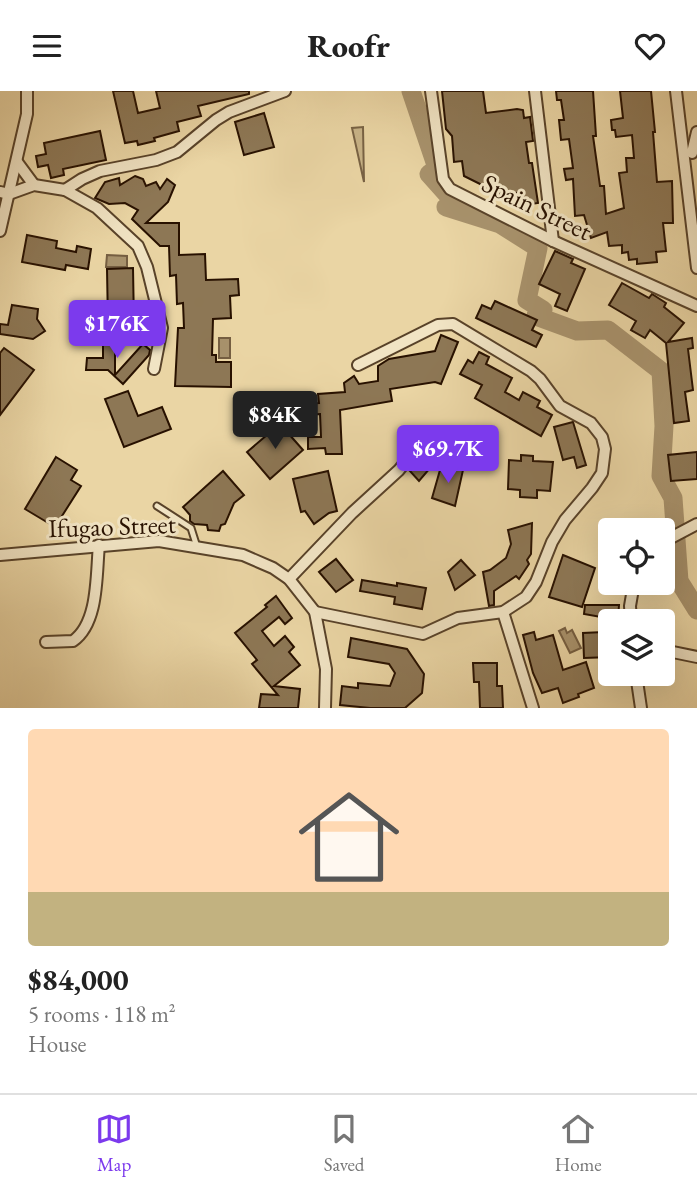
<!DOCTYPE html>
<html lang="en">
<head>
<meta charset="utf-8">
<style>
	body { margin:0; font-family:"EB Garamond",serif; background:#f2f2f2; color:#222; height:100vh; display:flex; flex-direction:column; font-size:26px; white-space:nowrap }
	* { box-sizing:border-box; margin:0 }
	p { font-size:23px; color:#767676 }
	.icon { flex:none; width:38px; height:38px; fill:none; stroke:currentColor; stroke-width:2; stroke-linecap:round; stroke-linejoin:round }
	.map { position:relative; height:617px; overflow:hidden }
	.side { display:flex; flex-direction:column; background:#fff; flex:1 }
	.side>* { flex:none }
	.fabs { position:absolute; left:598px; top:427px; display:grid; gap:14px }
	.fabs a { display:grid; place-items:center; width:77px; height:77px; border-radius:7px; background:#fff; box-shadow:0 7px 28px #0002; font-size:35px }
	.price { position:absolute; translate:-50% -60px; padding:0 16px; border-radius:7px; background:#7c3aed; color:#fff; font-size:23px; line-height:46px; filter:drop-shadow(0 2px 4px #0008) }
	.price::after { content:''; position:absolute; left:50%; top:42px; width:21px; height:16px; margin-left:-10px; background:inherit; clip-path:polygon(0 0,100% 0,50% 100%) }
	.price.selected { background:#222; color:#fff }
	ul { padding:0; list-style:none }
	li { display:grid; align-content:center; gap:14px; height:371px; padding:0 28px }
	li+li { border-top:2px solid #e0e0e0 }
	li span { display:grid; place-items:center; height:217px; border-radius:7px; color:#555 }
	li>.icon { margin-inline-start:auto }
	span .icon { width:126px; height:126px; fill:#fffc; stroke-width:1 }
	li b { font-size:30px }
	header { display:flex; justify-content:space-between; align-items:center; height:91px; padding:0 28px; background:#fff; font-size:32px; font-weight:800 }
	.dock { display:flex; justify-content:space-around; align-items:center; height:98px; border-top:2px solid #e0e0e0; background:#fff; font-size:19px; color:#767676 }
	.dock a { display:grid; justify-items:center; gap:4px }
	.dock .selected { color:#7c3aed }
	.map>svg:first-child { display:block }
</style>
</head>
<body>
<header><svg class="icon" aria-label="menu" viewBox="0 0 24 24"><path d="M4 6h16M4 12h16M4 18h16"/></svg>Roofr<svg class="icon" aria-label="heart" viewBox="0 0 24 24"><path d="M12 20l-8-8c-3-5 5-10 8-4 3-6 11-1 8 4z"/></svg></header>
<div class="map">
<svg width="697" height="617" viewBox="0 0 697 617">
	<rect width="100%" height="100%" fill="#ead5a4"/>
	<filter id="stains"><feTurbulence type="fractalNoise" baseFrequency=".00286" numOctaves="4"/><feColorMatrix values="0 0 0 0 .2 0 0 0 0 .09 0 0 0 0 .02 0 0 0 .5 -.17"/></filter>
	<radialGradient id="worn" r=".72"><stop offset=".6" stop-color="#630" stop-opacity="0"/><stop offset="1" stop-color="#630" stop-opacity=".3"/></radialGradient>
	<polygon fill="#c9b488" stroke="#786244" stroke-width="2" points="363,36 364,91 352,37"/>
	<g fill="#a8926c" stroke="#755e41" stroke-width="2">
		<polygon points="107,164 127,165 127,176 106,176"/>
		<rect x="219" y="247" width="11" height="20"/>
		<polygon points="565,537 567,542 572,539 581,557 570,562 559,540"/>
	</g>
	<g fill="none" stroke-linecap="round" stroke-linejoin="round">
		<polyline stroke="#a8926c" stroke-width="19" points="411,0 437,77 429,83 454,111 446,116 500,133 538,157 527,209 543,219 536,225 577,240 608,239 661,280 664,335 661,385 673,407 679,490 697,519"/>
	</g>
	<g fill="#8d7755" stroke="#281100" stroke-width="2">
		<polygon points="113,0 133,0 138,22 160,17 156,0 249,0 249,3 198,15 201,25 177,31 179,40 154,47 155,50 138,54 137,50 125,52"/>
		<polygon points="442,0 483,0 486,22 517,18 523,19 524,27 530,26 533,50 526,51 529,72 532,72 538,112 518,115 516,102 502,104 464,85 462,70 454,71 452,45 446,38"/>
		<polygon points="556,0 593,0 596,45 593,45 600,95 604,95 606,123 624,117 619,82 627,81 626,67 634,67 632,44 616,46 615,39 612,39 611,29 623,27 620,0 651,0 655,41 653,41 657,91 672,90 673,132 663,132 666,160 656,161 657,171 637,173 637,168 629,169 628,161 622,162 622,154 609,155 607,141 591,147 584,124 575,125 573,88 566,89 564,78 573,77 569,48 561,49 559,29 564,29 561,9 557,9"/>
		<polygon points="264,22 274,56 244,64 235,31"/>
		<polygon points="100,40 106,69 63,78 64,84 51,87 48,74 38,76 36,65 46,63 44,52"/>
		<polygon points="135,85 143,88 146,95 156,91 160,98 167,88 175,94 168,111 146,132 179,132 179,164 205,163 206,189 238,188 239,204 230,205 231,227 213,228 212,264 216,264 216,271 231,271 231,296 175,295 178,237 184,237 183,212 177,213 176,184 170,185 169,155 160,155 132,128 138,119 125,112 109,113 95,107 105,91 119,87 120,94"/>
		<polygon points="27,144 57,150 56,157 76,161 77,155 91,158 88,178 66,174 65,179 22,171"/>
		<polygon points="555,160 573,168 571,172 585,178 567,220 555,215 560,203 539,193"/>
		<polygon points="133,177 134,234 108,234 107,178"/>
		<polygon points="622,192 649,207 652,203 666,212 664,216 684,232 668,251 692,247 693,257 688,258 693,299 685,301 689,330 674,332 666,252 650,239 645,247 631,239 636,230 609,214"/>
		<polygon points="495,210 537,229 532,239 542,244 536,256 476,227 482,214 491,218"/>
		<polygon points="12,214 38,218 37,228 45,240 33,248 0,243 0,233 8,234"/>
		<polygon points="103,243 115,243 115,284 143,253 150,259 149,264 123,293 108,279 86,279 87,267 103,267"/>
		<polygon points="441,244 458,251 441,293 435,291 390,298 392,310 340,319 342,363 326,363 325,357 308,358 308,346 321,346 320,323 300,324 299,313 319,312 318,303 345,301 344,292 354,285 359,293 378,290 378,275 389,268 435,260"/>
		<polygon points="4,257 34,279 0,324 0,262"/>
		<polygon points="479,261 489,266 486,273 512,287 505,301 519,309 523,301 540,310 537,316 552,324 541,345 475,307 482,294 460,283 468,269 473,272"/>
		<polygon points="128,300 138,325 162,316 171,338 124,356 105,308"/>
		<polygon points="573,331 586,374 577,377 574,366 563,369 554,336"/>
		<polygon points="280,333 303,359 270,388 247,361"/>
		<polygon points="435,345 447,357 419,390 409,379"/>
		<polygon points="697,361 697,388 671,390 668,364"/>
		<polygon points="521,364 533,365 533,370 553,371 550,400 537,399 537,407 520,406 520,399 508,398 509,369 521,370"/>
		<polygon points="56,366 77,379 71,389 81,395 55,436 25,418"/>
		<polygon points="442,372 463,379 455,415 432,407"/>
		<polygon points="223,380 244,404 234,412 225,433 221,434 219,440 208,439 207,434 194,433 190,430 190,424 183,416"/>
		<polygon points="328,380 337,420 329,422 314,433 305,420 301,421 293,388"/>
		<polygon points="532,432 531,463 527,469 529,473 519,488 516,485 494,500 494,514 489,515 483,481 490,479 506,467 511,453 508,439"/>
		<polygon points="563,464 595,477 582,516 549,506"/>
		<polygon points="336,468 353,489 336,501 319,481"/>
		<polygon points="461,469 475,484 455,499 448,481"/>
		<polygon points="362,489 397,495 397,492 426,497 422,518 394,513 395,506 360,500"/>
		<polygon points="276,505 292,527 285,533 279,526 262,540 274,555 285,545 294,556 289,561 300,574 274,595 300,598 298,617 259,617 261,603 278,604 252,573 257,569 235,542 267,516 265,514"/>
		<polygon points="585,514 619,514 618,529 584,523"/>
		<polygon points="534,541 536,549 553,544 563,579 586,571 594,597 578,603 579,606 563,612 558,597 542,602 533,582 523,544"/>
		<polygon points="604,541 605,548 611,548 611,566 584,567 583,542"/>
		<polygon points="351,547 407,558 424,583 422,602 405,617 370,617 340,614 342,595 358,597 358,592 390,595 395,582 389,573 348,566"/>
		<polygon points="473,572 497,572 497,595 502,595 503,617 480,617 479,591 474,591"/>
	</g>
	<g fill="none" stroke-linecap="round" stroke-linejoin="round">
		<defs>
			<polyline id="lane" points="157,415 191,437 197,456"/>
			<g id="street">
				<polyline points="431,0 443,88 450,98 553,150 697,215"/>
				<polyline points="535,0 553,150"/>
				<polyline points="676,0 697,177"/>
				<polyline points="692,62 697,41"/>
				<polyline points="17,71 34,94"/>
				<polyline points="65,99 82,88 100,80 156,69 177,61 216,29 229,21 285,0"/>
				<polyline points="0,101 9,103 34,94 65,99 97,117 138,155 147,176 162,237 154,278"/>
				<polyline points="0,140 27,23 27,0"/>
				<polyline points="663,451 697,433"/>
				<polyline points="0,464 159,450 243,464 273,477 289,488 315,521 326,578 325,617"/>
				<polyline points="289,488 352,422 399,379 421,351"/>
				<polyline points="315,521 423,543 458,527 503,521 526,506 536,491 552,451 565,429 592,397 602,382 605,358 602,346 591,332 560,315 540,288 531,280 453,233 438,234 358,274"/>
				<polyline points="503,521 533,617"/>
				<polyline points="631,530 630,515 634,492"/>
				<path d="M46,551L73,550C99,532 96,483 99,454"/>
				<polyline points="663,559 697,566"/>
				<polyline points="636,583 641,617"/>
			</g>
		</defs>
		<use href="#lane" stroke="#584229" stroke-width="9"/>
		<use href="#street" stroke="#584229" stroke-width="14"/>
		<use href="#lane" stroke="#f1e4c4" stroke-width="5"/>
		<use href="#street" stroke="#f1e4c4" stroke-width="10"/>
	</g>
	<g text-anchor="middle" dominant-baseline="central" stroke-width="6" stroke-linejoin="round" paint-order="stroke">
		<g font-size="26" fill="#281100" stroke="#f1e4c4">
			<text transform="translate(537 116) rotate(26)">Spain Street</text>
			<text transform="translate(112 435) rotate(-2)">Ifugao Street</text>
		</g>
	</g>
	<rect width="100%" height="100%" filter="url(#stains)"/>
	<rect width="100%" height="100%" fill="url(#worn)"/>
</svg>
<div class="fabs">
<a><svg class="icon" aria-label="locate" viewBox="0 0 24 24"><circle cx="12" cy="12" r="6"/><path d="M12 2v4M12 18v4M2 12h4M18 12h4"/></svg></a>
<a><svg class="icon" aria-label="layers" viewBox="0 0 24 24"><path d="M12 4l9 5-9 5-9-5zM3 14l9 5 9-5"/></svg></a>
</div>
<b class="price" style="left:117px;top:269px">$176K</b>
<b class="price selected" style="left:275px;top:360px">$84K</b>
<b class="price" style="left:448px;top:394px">$69.7K</b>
</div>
<section class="side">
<ul>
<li><span style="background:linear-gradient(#ffd9b3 75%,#c2b280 0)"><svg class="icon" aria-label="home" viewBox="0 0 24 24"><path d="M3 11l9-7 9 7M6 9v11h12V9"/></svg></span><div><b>$84,000</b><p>5 rooms · 118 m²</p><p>House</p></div></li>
</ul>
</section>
<nav class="dock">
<a class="selected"><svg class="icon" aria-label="map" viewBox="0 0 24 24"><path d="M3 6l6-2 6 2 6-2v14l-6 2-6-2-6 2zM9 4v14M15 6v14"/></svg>Map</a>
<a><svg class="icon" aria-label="saved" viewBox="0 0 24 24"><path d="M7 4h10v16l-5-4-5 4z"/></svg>Saved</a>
<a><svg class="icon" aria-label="home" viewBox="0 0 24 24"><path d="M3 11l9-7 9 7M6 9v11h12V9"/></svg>Home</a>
</nav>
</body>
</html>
